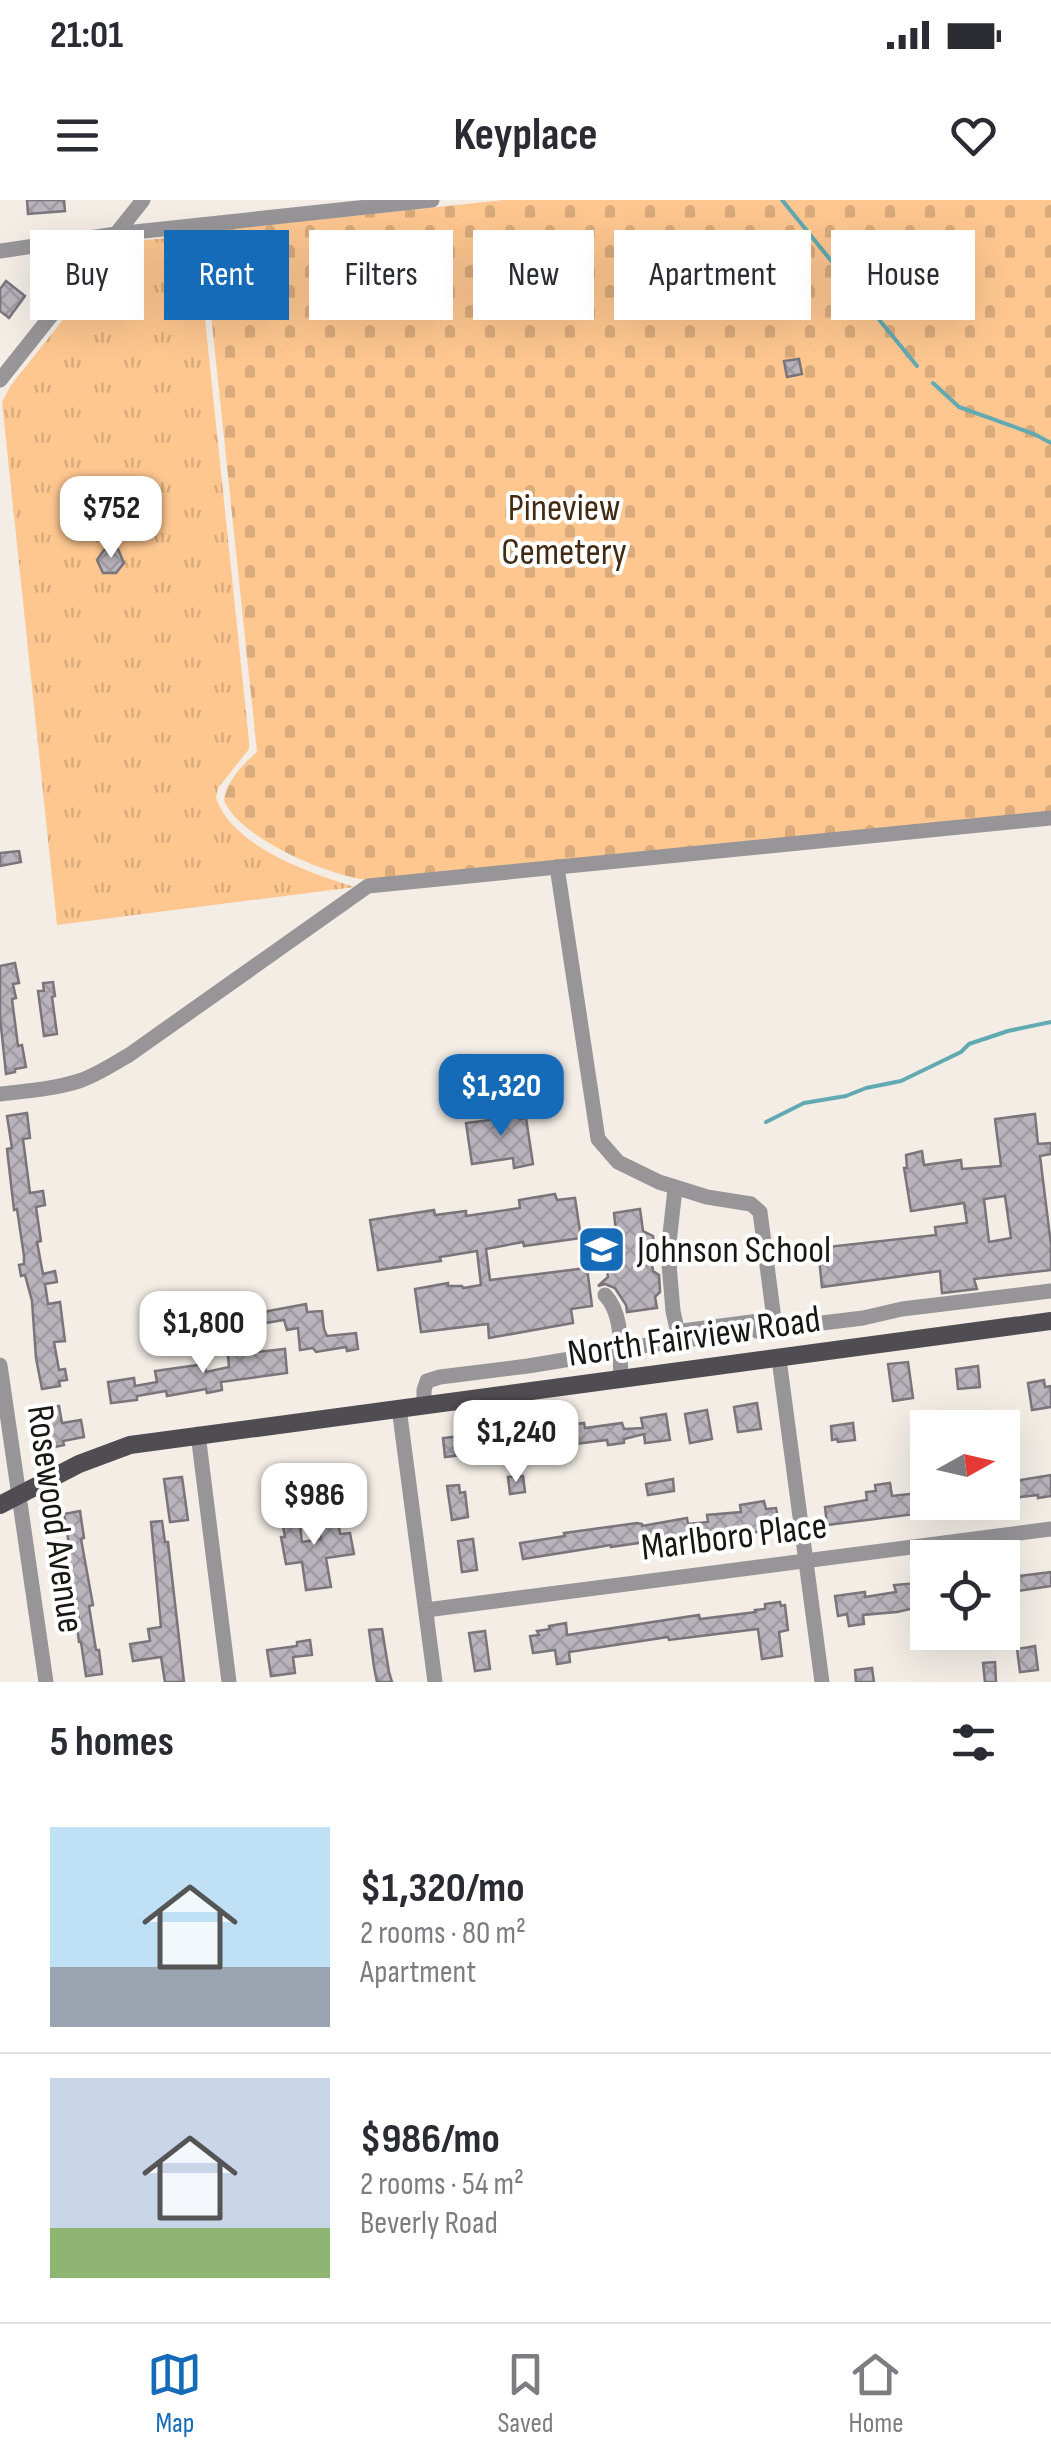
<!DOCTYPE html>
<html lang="en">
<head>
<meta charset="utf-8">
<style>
	body { margin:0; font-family:"Sofia Sans Condensed",sans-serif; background:#f2f2f3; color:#2b2b33; height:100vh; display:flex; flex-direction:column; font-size:38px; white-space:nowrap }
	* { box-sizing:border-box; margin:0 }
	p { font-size:32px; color:#7c7c81 }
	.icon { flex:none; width:55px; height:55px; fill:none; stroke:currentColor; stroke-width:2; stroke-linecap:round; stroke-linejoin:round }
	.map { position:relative; height:1482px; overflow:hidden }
	.panel { display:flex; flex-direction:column; background:#fff; flex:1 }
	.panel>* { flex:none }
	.hud { position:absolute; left:30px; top:30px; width:992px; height:90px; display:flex; gap:20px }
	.needle { width:65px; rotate:82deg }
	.tools { position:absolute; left:910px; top:1210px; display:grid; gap:20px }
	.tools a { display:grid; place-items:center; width:110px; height:110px; border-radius:0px; background:#fff; box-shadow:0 10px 40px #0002; font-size:50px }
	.price { position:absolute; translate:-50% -85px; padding:0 22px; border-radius:20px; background:#fff; color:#222; font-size:32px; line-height:65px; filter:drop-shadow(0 2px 5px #0008) }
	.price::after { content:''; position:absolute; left:50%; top:60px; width:30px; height:22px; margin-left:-15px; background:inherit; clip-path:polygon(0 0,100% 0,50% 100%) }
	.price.on { background:#166bb9; color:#fff }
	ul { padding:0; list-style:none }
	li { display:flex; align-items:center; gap:30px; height:250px; padding:0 50px }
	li+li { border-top:2px solid #e1e1e2 }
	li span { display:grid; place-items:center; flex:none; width:280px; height:200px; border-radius:0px; color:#555 }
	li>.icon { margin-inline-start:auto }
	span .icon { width:120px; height:120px; fill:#fffc; stroke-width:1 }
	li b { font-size:42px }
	h2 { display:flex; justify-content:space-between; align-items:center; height:120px; padding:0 50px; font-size:42px }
	.tag { padding:0 35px; border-radius:0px; background:#fff; box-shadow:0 10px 40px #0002; font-size:35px; line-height:90px }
	.tag.on { background:#166bb9; color:#fff }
	.status { display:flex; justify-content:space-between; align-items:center; height:70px; padding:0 50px; background:#fff; direction:ltr }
	.status svg { height:28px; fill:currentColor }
	header { display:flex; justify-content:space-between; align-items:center; height:130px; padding:0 50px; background:#fff; font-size:45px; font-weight:700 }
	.menu { display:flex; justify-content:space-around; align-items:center; height:140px; border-top:2px solid #e1e1e2; background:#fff; font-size:28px; color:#7c7c81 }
	.menu a { display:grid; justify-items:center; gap:5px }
	.menu .on { color:#166bb9 }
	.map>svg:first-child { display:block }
</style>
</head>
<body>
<div class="status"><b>21:01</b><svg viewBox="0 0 49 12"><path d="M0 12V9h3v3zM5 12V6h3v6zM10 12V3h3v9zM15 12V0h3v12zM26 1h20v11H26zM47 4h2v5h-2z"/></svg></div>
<header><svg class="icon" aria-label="menu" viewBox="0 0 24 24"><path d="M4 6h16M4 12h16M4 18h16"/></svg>Keyplace<svg class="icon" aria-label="heart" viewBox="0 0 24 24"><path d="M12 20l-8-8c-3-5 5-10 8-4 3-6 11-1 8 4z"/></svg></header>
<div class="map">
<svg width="1051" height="1482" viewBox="0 0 1051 1482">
	<defs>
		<pattern id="cemetery-stones" width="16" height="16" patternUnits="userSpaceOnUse" patternTransform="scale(2.5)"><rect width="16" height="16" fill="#fec790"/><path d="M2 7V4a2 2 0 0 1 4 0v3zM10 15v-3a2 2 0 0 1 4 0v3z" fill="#d9aa7b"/></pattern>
		<pattern id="park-tufts" width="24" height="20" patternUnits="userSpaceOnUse" patternTransform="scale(2.5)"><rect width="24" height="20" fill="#fec790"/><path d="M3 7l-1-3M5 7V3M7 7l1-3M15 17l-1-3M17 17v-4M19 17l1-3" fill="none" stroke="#d9aa7b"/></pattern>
		<pattern id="building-cross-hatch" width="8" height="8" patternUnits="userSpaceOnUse" patternTransform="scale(2.5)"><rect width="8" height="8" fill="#b9b4bb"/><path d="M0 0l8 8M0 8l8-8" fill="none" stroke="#9e9aa0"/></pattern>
	</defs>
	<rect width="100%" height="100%" fill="#f3ede6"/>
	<path fill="url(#cemetery-stones)" d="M504,0H1051V612L369,680C331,677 238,638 224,600C227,581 242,565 257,552L203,38L209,31Z"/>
	<path fill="url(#park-tufts)" d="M189,36L197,44L199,61L249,541V549L218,588L216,598C233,647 310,673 355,687L57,725L2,202L11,185L125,42Z"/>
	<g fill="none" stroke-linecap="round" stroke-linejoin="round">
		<g stroke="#62aab2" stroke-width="4">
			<polyline points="782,0 846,79"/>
			<polyline points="854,89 917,166"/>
			<polyline points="933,183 959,207 1034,234 1051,243"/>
			<polyline points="766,922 804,903 846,896 866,888 901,881 961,852 969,844 1008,831 1051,822"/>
		</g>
	</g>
	<g fill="url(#building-cross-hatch)" stroke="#79757b" stroke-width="2.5" fill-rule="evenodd">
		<polygon points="27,0 64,0 65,11 28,14"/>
		<polygon points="6,81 25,96 9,118 0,111 0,89"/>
		<polygon points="799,159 802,174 787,177 784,161"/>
		<polygon points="118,349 124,363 116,373 103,373 97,360 104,350"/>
		<polygon points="19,651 21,662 0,666 0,653"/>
		<polygon points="15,763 19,783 13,784 16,798 12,799 18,846 22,845 26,867 15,869 15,872 6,874 0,817 0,766"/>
		<polygon points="53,782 55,796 52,797 57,834 44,836 38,791 44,791 43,783"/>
		<polygon points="517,901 520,919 526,918 533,964 514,968 513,958 472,964 466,923 505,918 502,904"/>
		<polygon points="27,913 30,938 23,939 30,993 43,991 45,1005 36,1007 41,1041 37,1042 43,1074 55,1071 57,1082 45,1084 48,1104 60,1102 65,1141 54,1142 59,1170 65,1169 67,1180 59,1181 60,1186 42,1189 36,1158 32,1101 25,1075 21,1076 19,1065 24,1064 24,1056 17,1009 14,1010 7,949 12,948 7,916"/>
		<path d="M1035,914L1038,944L1051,943V954L1040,956L1051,1045V1070L974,1079L977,1089L942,1093L940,1071L822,1087L818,1048L936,1035L935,1027L967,1023L964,1003L911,1011L904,968H907L906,955L922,951L924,965L961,960L962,969L1001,966L995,919ZM1005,996L1011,1038L989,1042L984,999Z"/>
		<polygon points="555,994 557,1000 575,998 581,1038 524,1046 523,1042 486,1049 490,1080 587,1068 592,1106 571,1109 573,1123 489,1138 488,1124 421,1132 415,1089 448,1083 448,1086 462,1086 463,1088 481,1085 477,1051 440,1057 441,1061 378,1070 370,1020 434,1010 435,1015 466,1011 466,1016 520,1008 519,1000"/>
		<polygon points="640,1009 643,1031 653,1036 655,1052 651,1057 653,1071 659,1075 660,1092 655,1097 657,1108 627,1112 626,1105 615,1088 605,1084 598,1086 608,1077 605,1058 611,1059 608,1045 616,1032 614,1013"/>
		<polygon points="306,1104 307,1112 322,1111 324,1129 327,1136 356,1133 358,1149 347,1151 346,1147 316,1152 313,1148 300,1150 298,1128 287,1130 284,1120 265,1123 263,1112"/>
		<polygon points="285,1149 287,1173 221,1182 222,1190 207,1193 206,1189 167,1196 166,1191 137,1196 137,1200 111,1203 108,1182 134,1178 135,1186 157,1182 155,1171 205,1164 206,1172 229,1167 228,1155"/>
		<polygon points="908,1162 913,1198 893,1201 888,1164"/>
		<polygon points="978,1166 980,1187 958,1189 956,1169"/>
		<polygon points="1044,1180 1045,1187 1051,1186 1051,1207 1032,1210 1028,1183"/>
		<polygon points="757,1203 761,1229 738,1232 734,1207"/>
		<polygon points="59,1206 62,1223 81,1220 84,1237 63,1241 64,1245 50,1248 44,1209"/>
		<polygon points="707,1210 712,1239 690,1243 685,1214"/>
		<polygon points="666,1214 670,1240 645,1243 644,1234 624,1239 624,1243 608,1245 607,1240 559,1246 558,1242 529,1246 532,1262 523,1264 519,1247 507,1249 505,1231 538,1226 538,1229 584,1223 585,1228 622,1223 624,1229 643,1228 641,1218"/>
		<polygon points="853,1223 855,1240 838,1242 837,1239 832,1240 831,1226"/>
		<polygon points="470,1235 472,1248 462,1249 463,1255 445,1257 443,1238"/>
		<polygon points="1051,1275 1051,1296 1038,1298 1038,1295 1002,1299 1002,1283"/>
		<polygon points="523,1276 525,1292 510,1294 508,1277"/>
		<polygon points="182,1277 188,1320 170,1322 164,1279"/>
		<polygon points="673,1279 674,1291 648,1295 646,1284"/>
		<polygon points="890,1283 892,1296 928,1292 928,1302 954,1302 955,1309 827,1325 825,1307 867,1300 866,1292 876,1291 875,1285"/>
		<polygon points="459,1285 460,1293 465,1292 468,1317 452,1320 447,1286"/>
		<polygon points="764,1301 766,1309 776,1308 780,1328 745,1334 744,1331 725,1332 725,1336 702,1338 701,1334 611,1347 611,1345 523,1359 520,1343 565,1336 564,1333 637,1323 642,1324 642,1326 687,1318 688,1324 708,1322 707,1315 741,1312 740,1305"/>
		<polygon points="298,1310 302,1342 321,1339 318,1319 338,1317 340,1334 350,1333 354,1354 326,1358 331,1387 306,1390 302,1362 286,1364 281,1337 285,1337 281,1314"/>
		<polygon points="80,1311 84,1338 81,1339 93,1405 89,1406 96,1450 99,1450 102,1474 86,1476 81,1442 79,1442 76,1419 79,1419 71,1374 67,1375 64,1352 70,1351 64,1314"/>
		<polygon points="162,1321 165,1342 168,1342 184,1482 165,1482 161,1457 133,1461 130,1444 150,1441 148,1429 161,1427 151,1322"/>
		<polygon points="473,1339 477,1370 462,1372 458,1341"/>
		<polygon points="1018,1372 1019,1376 1051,1372 1051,1386 1005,1393 1003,1374"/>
		<polygon points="928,1382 928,1405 897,1412 863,1415 864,1424 849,1426 847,1414 838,1416 835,1396 865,1392 865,1397 896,1392 894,1385"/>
		<polygon points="780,1402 781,1406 785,1405 788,1430 779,1432 782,1456 762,1459 758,1429 669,1440 668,1437 569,1452 570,1462 557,1464 555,1450 533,1453 530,1436 539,1435 537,1431 550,1429 549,1426 566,1423 567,1435 699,1415 700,1419 756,1412 755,1410 765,1409 765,1404"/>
		<polygon points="382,1429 389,1472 392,1482 377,1482 374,1467 369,1430"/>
		<polygon points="485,1431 490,1469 475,1471 469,1433"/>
		<polygon points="310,1440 312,1455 293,1457 295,1473 271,1476 267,1450 297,1446 297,1442"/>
		<polygon points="1035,1446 1038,1470 1020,1472 1017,1449"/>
		<polygon points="995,1462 996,1482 985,1482 983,1463"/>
		<polygon points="872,1468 874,1482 856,1482 855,1470"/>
	</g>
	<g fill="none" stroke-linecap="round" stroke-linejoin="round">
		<g stroke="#979598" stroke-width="15">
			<polyline points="0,51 116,34 432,0"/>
			<polyline points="0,180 143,0"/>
			<polyline points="557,667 598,939 618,962 659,982 707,997 751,1004 760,1012 774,1119 682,1131 677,1129 673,1111 668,1052 675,989"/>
			<path d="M0,894C26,891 54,889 79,881C97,875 113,864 129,855L368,686L1051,618"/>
			<path d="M605,1095C625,1116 619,1152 621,1179"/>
			<polyline points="757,1131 863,1118 902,1109 1051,1091"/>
			<polyline points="619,1149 700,1138"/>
			<polyline points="779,1159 822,1482"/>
			<polyline points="0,1165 46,1482"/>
			<polyline points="424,1205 424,1190 427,1181 440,1177 528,1166 619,1151"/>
			<polyline points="399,1208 435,1482"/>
			<polyline points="198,1234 229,1482"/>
			<polyline points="426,1410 1051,1329"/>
		</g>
		<polyline stroke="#504d52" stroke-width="18" points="0,1305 79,1264 130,1245 1051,1121"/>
	</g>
	<defs>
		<symbol id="school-square" viewBox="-11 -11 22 22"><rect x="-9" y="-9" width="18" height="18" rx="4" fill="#166bb9" stroke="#fff"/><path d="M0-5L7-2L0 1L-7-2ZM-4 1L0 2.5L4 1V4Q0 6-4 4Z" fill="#fff"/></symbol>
	</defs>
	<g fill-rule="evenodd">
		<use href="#school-square" x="574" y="1022" width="55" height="55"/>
	</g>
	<g text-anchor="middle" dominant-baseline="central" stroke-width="8" stroke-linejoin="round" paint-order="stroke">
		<g font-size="38" fill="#422b12" stroke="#fff">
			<text x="564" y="308">Pineview<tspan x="564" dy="44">Cemetery</tspan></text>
		</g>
		<g font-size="38" fill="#191715" stroke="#fff" text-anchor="start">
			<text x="637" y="1050">Johnson School</text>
		</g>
		<g font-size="38" fill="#191715" stroke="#fff">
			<text transform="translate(694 1137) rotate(-8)">North Fairview Road</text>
			<text transform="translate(55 1319) rotate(82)">Rosewood Avenue</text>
			<text transform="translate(734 1337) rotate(-7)">Marlboro Place</text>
		</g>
	</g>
</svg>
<div class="tools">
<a><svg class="needle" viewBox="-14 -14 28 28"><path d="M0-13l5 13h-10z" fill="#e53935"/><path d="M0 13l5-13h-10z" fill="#7c7c81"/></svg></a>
<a><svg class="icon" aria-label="locate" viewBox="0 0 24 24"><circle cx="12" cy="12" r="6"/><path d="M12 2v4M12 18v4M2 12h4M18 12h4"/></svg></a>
</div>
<b class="price" style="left:111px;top:361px">$752</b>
<b class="price on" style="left:501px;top:939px">$1,320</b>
<b class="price" style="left:203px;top:1176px">$1,800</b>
<b class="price" style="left:516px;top:1285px">$1,240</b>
<b class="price" style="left:314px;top:1348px">$986</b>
<div class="hud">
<a class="tag">Buy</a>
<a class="tag on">Rent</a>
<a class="tag">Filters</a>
<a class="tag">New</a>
<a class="tag">Apartment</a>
<a class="tag">House</a>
</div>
</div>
<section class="panel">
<h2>5 homes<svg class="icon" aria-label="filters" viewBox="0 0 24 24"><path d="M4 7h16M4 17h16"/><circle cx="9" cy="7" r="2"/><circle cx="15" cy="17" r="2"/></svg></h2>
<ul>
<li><span style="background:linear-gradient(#bfe0f5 70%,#9aa5b1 0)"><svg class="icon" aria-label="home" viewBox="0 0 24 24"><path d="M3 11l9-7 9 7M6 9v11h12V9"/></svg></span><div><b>$1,320/mo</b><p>2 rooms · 80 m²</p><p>Apartment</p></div></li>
<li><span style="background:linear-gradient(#c9d6e8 75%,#8fb573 0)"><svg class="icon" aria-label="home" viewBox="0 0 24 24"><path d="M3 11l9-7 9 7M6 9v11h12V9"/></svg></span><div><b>$986/mo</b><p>2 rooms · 54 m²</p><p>Beverly Road</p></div></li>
</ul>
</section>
<nav class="menu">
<a class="on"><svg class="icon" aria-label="map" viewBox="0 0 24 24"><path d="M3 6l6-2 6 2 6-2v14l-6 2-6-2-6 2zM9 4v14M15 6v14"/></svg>Map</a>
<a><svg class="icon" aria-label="saved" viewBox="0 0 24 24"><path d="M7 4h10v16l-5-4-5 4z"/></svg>Saved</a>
<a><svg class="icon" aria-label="home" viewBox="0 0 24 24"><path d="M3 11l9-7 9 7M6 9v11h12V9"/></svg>Home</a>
</nav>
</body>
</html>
